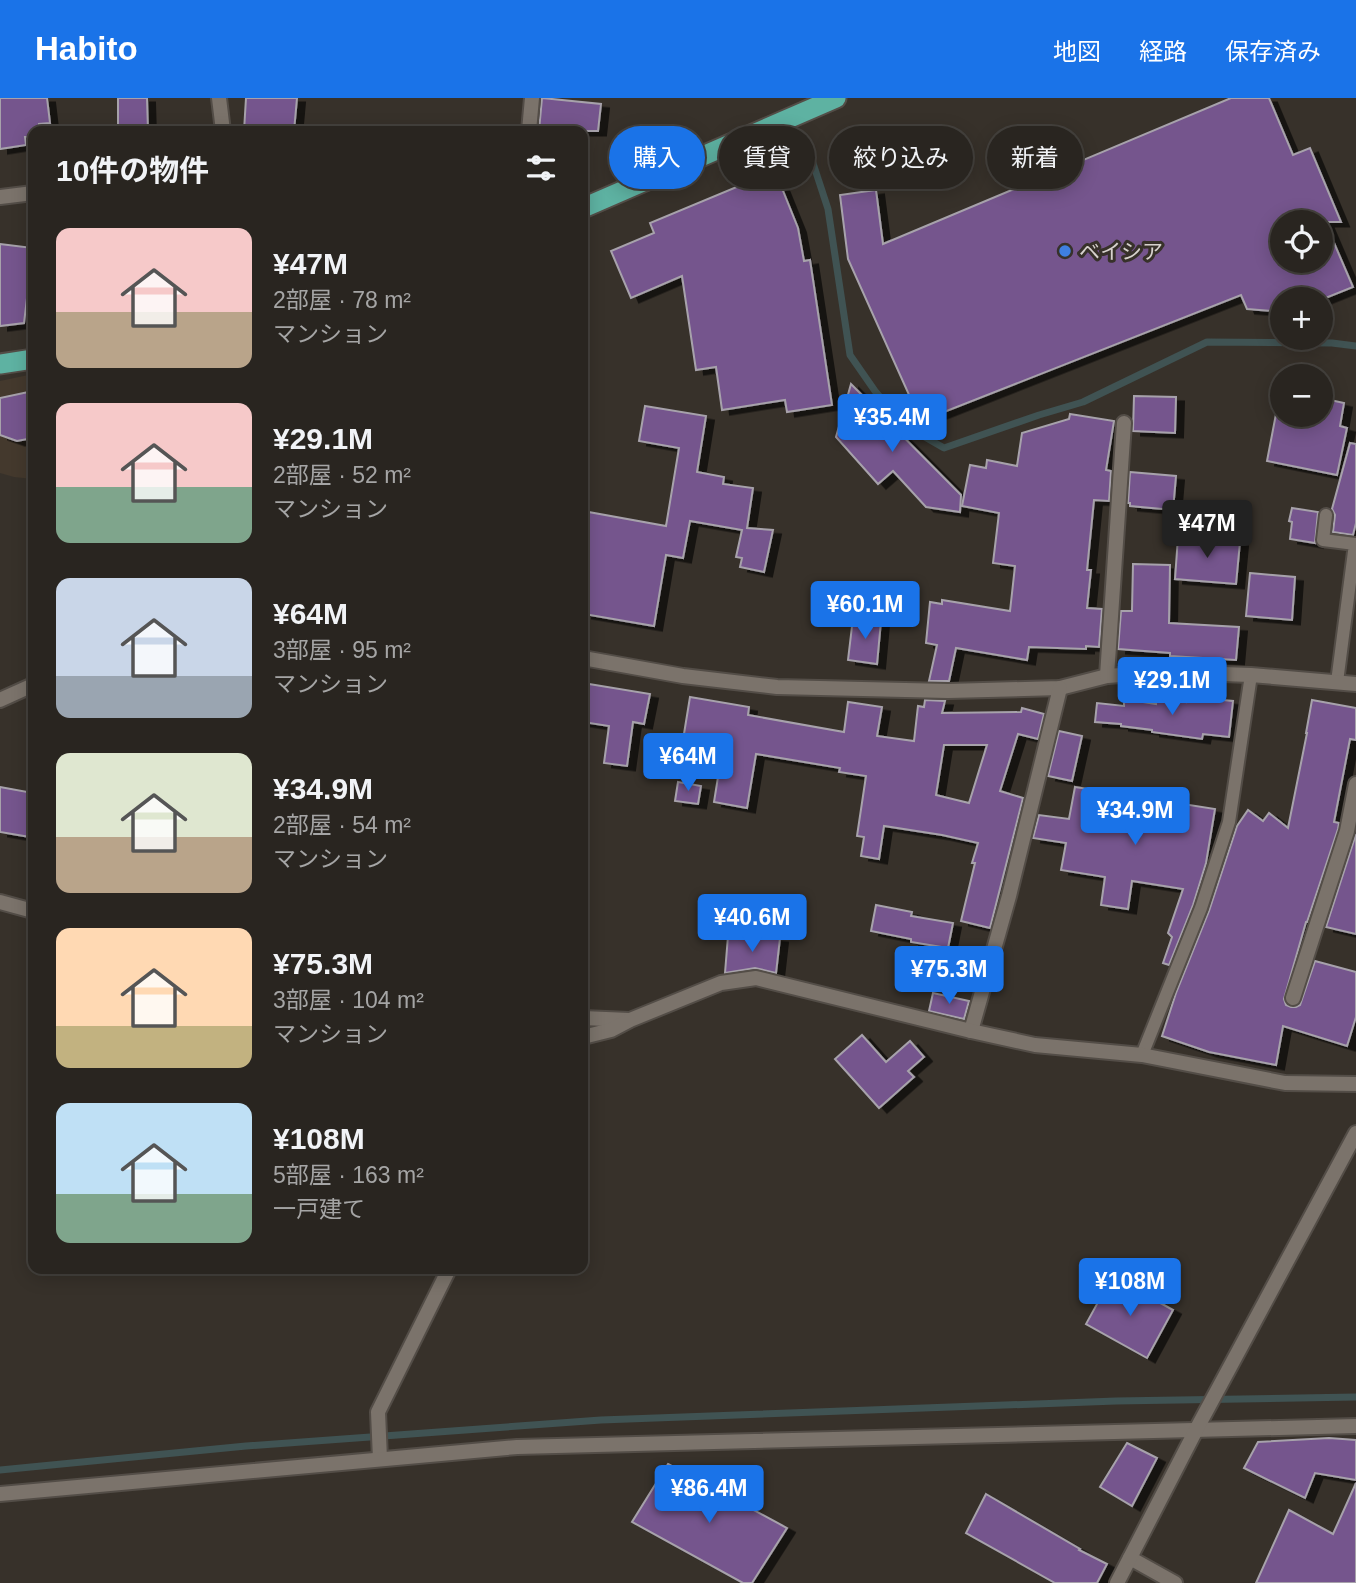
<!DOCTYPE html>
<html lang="ja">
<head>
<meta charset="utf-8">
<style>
	body { margin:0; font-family:Arial,"Noto Sans JP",sans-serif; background:#35312d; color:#f1f3f6; height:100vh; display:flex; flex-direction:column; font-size:26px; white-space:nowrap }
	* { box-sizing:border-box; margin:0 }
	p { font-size:23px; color:#a5a5a5 }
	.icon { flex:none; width:38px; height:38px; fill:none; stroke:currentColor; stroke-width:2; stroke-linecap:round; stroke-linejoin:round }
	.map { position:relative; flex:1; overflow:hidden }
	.side { position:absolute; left:28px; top:28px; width:560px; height:1148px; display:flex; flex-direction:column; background:#292520; border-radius:14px; box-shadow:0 4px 18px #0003,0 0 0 2px #45423e }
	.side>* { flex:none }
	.guide { position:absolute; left:609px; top:28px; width:640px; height:63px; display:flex; gap:14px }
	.buttons { position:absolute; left:1270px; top:112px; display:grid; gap:14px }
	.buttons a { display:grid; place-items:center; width:63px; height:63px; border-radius:50%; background:#292520; box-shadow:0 4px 18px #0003,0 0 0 2px #45423e; font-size:35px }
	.price { position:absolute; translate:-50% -60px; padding:0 16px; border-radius:7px; background:#1a73e8; color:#fff; font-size:23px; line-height:46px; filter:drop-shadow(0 2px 4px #0008) }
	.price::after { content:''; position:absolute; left:50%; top:42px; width:21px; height:16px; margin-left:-10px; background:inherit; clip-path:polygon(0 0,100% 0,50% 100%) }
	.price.on { background:#222; color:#fff }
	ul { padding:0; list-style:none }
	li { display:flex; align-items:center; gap:21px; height:175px; padding:0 28px }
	li span { display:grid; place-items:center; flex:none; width:196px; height:140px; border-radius:14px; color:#555 }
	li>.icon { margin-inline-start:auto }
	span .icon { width:84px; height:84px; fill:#fffc; stroke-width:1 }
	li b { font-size:30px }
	h2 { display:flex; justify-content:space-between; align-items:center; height:84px; padding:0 28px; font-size:30px }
	.pill { padding:0 24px; border-radius:32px; background:#292520; box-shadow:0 4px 18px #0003,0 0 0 2px #45423e; font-size:24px; line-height:63px }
	.pill.on { background:#1a73e8; color:#fff }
	header { display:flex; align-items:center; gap:42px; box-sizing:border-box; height:98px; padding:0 35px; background:#1a73e8; color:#fff }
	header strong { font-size:33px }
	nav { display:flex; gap:38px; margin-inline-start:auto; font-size:24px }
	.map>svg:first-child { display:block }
</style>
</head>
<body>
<header>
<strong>Habito</strong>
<nav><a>地図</a><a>経路</a><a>保存済み</a></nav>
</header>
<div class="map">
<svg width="1356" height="1485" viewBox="0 0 1356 1485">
	<defs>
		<filter id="shadow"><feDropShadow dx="8" dy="4.5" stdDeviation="0" flood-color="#0009"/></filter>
	</defs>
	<rect width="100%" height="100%" fill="#37312a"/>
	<polygon fill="#44392d" points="33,276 33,381 14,379 0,375 0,283"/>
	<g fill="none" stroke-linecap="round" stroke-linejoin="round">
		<g stroke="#405353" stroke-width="7">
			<polyline points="809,53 828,111 850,257 875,293 904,327 944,350 1039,317 1083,304 1207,244 1332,245 1356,248"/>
			<polyline points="0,1372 246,1348 601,1322 1116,1303 1356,1299"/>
		</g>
	</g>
	<g fill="#74548d" stroke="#a7a2ab" stroke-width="2" fill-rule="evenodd" filter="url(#shadow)">
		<polygon points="0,0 47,0 50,25 39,26 40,33 33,33 33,39 25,39 26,47 0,51"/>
		<polygon points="118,0 147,0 148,33 118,33"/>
		<polygon points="246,0 297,0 294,33 244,33"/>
		<polygon points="542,0 601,6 598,33 539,33"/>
		<path d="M1231,0H1269L1293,57L1310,50L1341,124H1325L1353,189L1323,201H1283V214L1247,211L1241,197L939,316L914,308L848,161L840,97L876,92L883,146ZM1283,124H1321V163H1283Z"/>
		<polygon points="775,73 798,130 804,163 810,162 832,307 787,314 785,302 722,312 716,269 696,272 682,178 631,200 611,153 654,135 650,125"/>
		<polygon points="0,146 33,150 24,225 0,228"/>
		<polygon points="851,286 961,397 960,414 926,409 893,373 878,386 836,339"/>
		<polygon points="33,293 33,340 17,343 0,337 0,300"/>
		<polygon points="1134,298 1176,299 1175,335 1133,333"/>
		<polygon points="1321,300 1344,305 1340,328 1347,330 1337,377 1267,363 1276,316 1310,323 1312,317 1321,317"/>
		<polygon points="645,308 706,318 697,374 724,379 723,386 753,390 747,430 773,432 764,474 740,469 742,460 736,459 742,432 690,423 683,460 666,457 654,528 584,516 586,506 583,505 583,413 666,428 679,350 639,343"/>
		<polygon points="1070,316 1114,323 1106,372 1111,373 1109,403 1094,402 1087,472 1091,472 1087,510 1102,511 1099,549 1086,548 1086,551 1029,549 1027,562 956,550 949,583 929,583 937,547 926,545 930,504 942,506 942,502 1010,513 1015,468 993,465 999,415 962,408 970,367 986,370 987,362 1017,368 1022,335 1069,321"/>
		<polygon points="1350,345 1356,346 1356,425 1353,437 1333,434 1335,417 1332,411"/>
		<polygon points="1130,374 1176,378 1173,412 1130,408 1130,405 1128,405"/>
		<polygon points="1292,410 1318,414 1315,445 1290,441 1292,424 1289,423"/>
		<polygon points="1178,439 1240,444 1236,486 1175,481"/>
		<polygon points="1133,466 1170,467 1169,525 1239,529 1236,562 1170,558 1170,555 1118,551 1121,513 1132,513"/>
		<polygon points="1250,475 1295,479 1292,522 1246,518"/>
		<polygon points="853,520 881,523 877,566 848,562"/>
		<polygon points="583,585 650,596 644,626 633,624 627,668 604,665 609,628 583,624"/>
		<path d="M690,599L749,609L748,617L844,634L848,604L882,609L877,638L914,643L918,608L924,609L925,602L945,603L942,615L1021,614L1022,610L1044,616L1038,641L1018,636L1000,693L1023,700L990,830L961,823L975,765H972L978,745L942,737L884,728L879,761L861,758L864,739L857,738L866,678L839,674L840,670L756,656L747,710L714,704L723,648L683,642ZM944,647H987L969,705L936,697Z"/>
		<polygon points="1156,600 1186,604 1186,600 1201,602 1201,600 1233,603 1229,639 1203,636 1202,641 1152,634 1152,632 1121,628 1121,626 1095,624 1097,605 1124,608 1124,601 1156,606"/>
		<polygon points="1312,602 1356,610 1356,642 1350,641 1334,724 1339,725 1338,731 1307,824 1306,824 1284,901 1286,907 1291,909 1296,909 1300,907 1315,863 1356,874 1356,919 1347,948 1283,928 1276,967 1209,954 1162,938 1176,895 1209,813 1237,728 1248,712 1263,723 1269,715 1288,730 1307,635 1306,635"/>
		<polygon points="1059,633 1082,638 1072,683 1048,678"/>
		<polygon points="678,684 701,688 698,706 675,703"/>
		<polygon points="0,689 33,695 33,718 30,739 0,734"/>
		<polygon points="1075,689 1215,711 1206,765 1193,807 1169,867 1163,865 1172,839 1168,835 1183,791 1132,783 1128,811 1101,807 1105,779 1061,772 1066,745 1033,740 1039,717 1069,721"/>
		<polygon points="1356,736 1356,836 1326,829"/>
		<polygon points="876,807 912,814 911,818 953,825 948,850 911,844 911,841 871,833"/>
		<polygon points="755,837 780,840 776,875 755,870 725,875 728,838 755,840"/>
		<polygon points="933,895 969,903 964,921 929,913"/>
		<polygon points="862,937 886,964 910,943 924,959 908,973 914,979 879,1010 835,961"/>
		<polygon points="1108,1186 1122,1194 1126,1186 1173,1212 1147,1260 1086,1226"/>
		<polygon points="1329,1340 1356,1342 1356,1382 1315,1375 1305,1400 1244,1370 1258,1344"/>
		<polygon points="1127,1345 1157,1360 1132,1408 1100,1389"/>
		<polygon points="668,1366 787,1430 752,1485 743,1485 632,1424"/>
		<polygon points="1356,1385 1356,1485 1256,1485 1289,1412 1333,1436"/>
		<polygon points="986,1396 1080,1451 1079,1452 1107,1466 1097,1485 1055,1485 966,1435"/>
	</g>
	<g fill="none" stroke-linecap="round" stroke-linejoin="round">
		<defs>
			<g id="service">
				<polyline points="1326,417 1323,442 1355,446 1337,584"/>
				<polyline points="1142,957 1201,810 1229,724 1251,577"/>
			</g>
			<g id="minor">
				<polyline points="219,0 223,33"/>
				<polyline points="529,33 532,0"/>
				<polyline points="0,99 33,95"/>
				<polyline points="583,560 683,578 777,589 948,593 1060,590 1107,578 1164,574 1251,577 1356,586"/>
				<polyline points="1107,578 1124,325"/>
				<polyline points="0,602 33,587"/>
				<polyline points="0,804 33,813"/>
				<polyline points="1293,900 1347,733 1356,686"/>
				<polyline points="583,920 629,922"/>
				<polyline points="971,933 1009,798 1060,590"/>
				<polyline points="583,939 611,932 630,922 721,885 756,880 971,933 1035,947 1142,957 1285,985 1356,986"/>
				<polyline points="380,1361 378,1314 449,1171"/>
				<polyline points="0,1396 517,1349 1356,1328"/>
				<polyline points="1130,1460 1175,1485"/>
				<polyline points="1117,1485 1196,1332 1356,1035"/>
			</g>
			<g id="trunk">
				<polyline points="583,110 836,0"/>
				<polyline points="0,266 33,261"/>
			</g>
		</defs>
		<use href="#service" stroke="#534d47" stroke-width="16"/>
		<use href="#minor" stroke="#534d47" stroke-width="18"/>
		<use href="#trunk" stroke="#534d47" stroke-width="23"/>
		<use href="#service" stroke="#7b736b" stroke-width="12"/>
		<use href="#minor" stroke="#7b736b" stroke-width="14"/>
		<use href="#trunk" stroke="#5eb2a2" stroke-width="19"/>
	</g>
	<circle fill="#3f7fe0" stroke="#37312a" stroke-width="2.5" cx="1065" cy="153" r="7"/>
	<g text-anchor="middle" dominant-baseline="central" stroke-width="6" stroke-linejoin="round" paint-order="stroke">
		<g font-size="21" fill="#d7d2ce" stroke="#37312a" text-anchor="start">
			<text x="1079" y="153">ベイシア</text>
		</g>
	</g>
</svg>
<div class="buttons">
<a><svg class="icon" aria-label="locate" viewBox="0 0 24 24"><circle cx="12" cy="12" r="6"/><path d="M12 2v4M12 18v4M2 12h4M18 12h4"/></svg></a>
<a>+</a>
<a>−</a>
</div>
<b class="price" style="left:892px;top:356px">¥35.4M</b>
<b class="price on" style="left:1207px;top:462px">¥47M</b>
<b class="price" style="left:865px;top:543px">¥60.1M</b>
<b class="price" style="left:1172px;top:619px">¥29.1M</b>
<b class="price" style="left:688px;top:695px">¥64M</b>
<b class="price" style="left:1135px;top:749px">¥34.9M</b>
<b class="price" style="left:752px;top:856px">¥40.6M</b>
<b class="price" style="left:949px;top:908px">¥75.3M</b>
<b class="price" style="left:1130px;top:1220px">¥108M</b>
<b class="price" style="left:709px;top:1427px">¥86.4M</b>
<div class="guide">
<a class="pill on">購入</a>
<a class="pill">賃貸</a>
<a class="pill">絞り込み</a>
<a class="pill">新着</a>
</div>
<section class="side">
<h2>10件の物件<svg class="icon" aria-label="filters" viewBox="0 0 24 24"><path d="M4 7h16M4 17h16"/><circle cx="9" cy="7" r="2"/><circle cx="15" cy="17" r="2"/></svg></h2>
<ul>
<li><span style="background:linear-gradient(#f6c9c9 60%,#b9a48a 0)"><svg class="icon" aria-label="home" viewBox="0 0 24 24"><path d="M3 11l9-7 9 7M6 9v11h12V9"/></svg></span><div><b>¥47M</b><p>2部屋 · 78 m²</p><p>マンション</p></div></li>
<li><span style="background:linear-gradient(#f6c9c9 60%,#7fa58c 0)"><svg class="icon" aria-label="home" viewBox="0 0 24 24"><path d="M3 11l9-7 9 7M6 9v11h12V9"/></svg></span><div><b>¥29.1M</b><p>2部屋 · 52 m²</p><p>マンション</p></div></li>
<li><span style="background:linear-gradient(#c9d6e8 70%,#9aa5b1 0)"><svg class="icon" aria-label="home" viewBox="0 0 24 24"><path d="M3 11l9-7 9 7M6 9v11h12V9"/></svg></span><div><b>¥64M</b><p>3部屋 · 95 m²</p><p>マンション</p></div></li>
<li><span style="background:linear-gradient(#dfe7d0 60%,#b9a48a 0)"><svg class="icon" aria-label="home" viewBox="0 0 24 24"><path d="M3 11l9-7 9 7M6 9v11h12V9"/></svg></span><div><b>¥34.9M</b><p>2部屋 · 54 m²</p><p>マンション</p></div></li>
<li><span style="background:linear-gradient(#ffd9b3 70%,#c2b280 0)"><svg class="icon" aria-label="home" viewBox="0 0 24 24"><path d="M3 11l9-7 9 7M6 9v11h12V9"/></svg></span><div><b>¥75.3M</b><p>3部屋 · 104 m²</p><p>マンション</p></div></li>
<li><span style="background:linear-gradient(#bfe0f5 65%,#7fa58c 0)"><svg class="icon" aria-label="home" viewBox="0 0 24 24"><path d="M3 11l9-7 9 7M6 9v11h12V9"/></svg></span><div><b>¥108M</b><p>5部屋 · 163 m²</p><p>一戸建て</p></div></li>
</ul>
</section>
</div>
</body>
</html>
